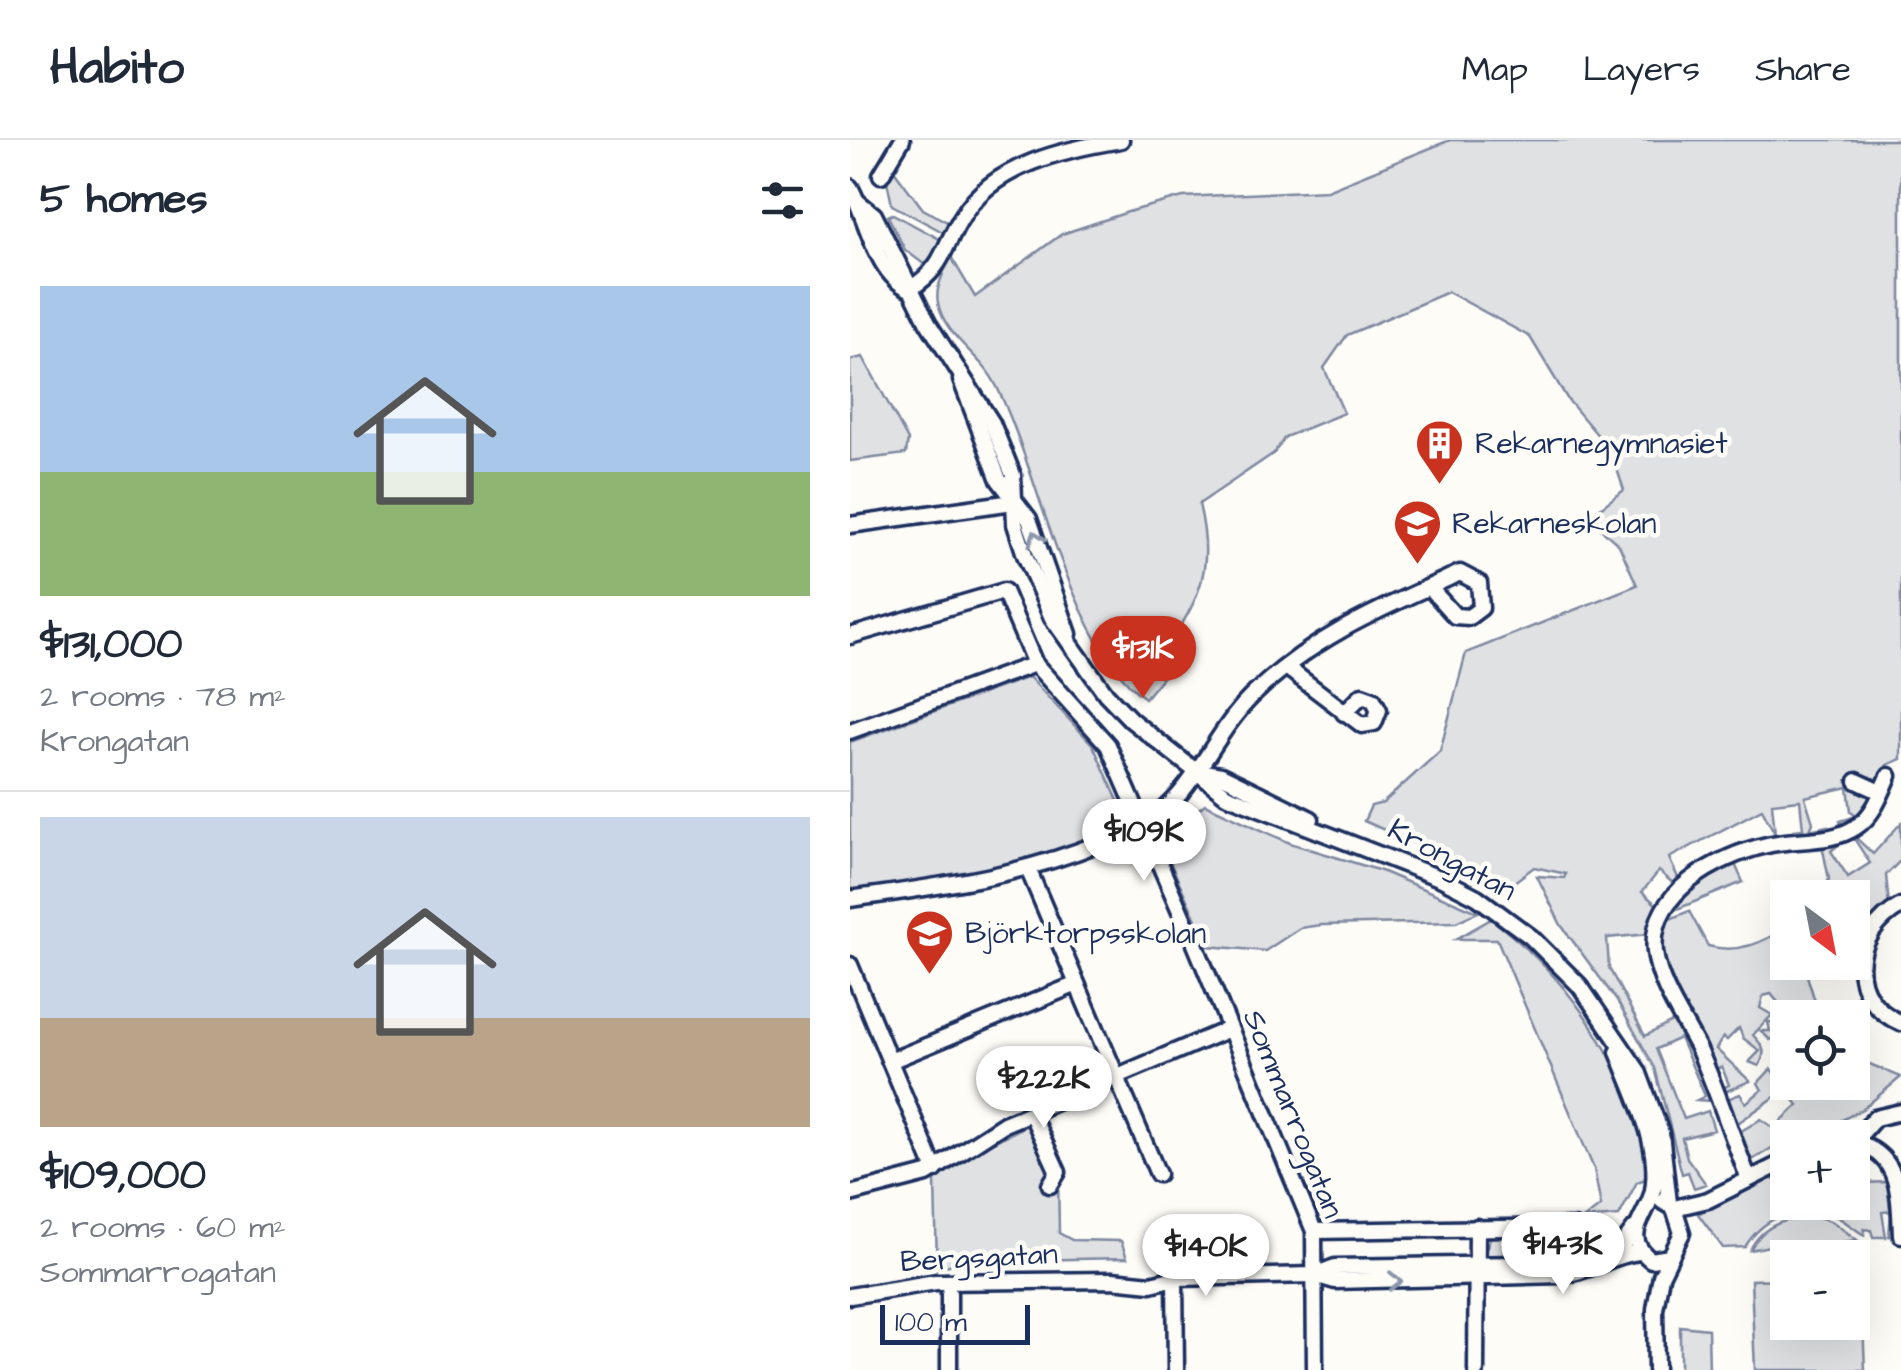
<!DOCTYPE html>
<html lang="en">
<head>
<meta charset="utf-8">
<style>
	body { margin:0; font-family:"Architects Daughter",sans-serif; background:#f2f2f3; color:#1f2937; height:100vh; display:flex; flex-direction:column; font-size:38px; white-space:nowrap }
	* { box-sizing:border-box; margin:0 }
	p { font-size:32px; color:#747a83 }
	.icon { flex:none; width:55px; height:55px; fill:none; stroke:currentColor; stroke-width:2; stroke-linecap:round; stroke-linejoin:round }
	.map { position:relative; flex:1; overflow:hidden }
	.side { display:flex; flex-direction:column; background:#fff; width:850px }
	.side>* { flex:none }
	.needle { width:65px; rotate:148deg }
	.controls { position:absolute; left:920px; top:740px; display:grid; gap:20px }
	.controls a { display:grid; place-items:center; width:100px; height:100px; border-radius:0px; background:#fff; box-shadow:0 10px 40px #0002; font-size:50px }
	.scale { position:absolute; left:30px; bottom:25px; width:150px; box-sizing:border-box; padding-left:10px; border:5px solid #1b2f5e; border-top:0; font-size:28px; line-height:35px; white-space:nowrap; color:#1b2f5e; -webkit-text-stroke:8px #fdfcf7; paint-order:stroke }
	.price { position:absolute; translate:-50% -85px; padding:0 22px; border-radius:35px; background:#fff; color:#222; font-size:32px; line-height:65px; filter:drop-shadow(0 2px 5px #0008) }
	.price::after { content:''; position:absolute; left:50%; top:60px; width:30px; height:22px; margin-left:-15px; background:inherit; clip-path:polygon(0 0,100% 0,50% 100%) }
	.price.on { background:#c8321e; color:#fff }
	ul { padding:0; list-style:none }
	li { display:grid; align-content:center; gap:20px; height:530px; padding:0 40px }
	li+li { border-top:2px solid #e0e1e3 }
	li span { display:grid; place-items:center; height:310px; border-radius:0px; color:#555 }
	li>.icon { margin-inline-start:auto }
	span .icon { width:180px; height:180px; fill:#fffc; stroke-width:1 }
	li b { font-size:42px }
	h2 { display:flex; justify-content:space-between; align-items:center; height:120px; padding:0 40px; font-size:42px }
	header { display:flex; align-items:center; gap:60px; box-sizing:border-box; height:140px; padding:0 50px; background:#fff; border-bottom:2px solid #e0e1e3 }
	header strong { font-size:48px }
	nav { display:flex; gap:55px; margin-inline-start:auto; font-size:35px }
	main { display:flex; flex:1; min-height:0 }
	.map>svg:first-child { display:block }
</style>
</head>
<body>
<header>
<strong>Habito</strong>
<nav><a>Map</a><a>Layers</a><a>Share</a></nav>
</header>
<main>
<section class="side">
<h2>5 homes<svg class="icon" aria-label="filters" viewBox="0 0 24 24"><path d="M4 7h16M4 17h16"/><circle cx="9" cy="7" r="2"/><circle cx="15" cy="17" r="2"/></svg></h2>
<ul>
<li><span style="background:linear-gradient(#a9c7e8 60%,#8fb573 0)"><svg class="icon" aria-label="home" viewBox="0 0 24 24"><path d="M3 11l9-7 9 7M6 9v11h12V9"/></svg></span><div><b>$131,000</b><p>2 rooms · 78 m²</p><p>Krongatan</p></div></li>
<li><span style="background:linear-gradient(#c9d6e8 65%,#b9a48a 0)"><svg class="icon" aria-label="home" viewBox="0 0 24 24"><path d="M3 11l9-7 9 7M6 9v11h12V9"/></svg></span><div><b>$109,000</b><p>2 rooms · 60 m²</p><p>Sommarrogatan</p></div></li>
</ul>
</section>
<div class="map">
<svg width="1051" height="1230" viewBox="0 0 1051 1230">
	<rect width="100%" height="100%" fill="#fdfcf7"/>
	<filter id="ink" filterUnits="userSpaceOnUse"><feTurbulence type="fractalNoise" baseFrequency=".01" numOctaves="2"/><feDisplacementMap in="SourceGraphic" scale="20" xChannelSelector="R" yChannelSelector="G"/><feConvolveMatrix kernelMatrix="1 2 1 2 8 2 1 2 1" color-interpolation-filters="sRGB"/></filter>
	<g filter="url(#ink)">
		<g fill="#e0e1e3" stroke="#7e88a0" stroke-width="2.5">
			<path d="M600,0H1051V619L1037,625L1025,643L1004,645L1022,656L1011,675L992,688L990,681L1007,676L1001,671L998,647L955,657L963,683L960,690L977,686L980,691L944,694L943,690L953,689L950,660L922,663L925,694L912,669L819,718L829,740L824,744L809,731L792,752L807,765L799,794L757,798L759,828L795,896L826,880L862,961L847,960L855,956L830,898L806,909L834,979L858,971L864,990L832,998L837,1018L856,1044L844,1048L838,1032L832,1034L805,928L767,861L711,785L687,736L714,738L716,734L684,727L655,749L621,728L514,681L521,666L533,663L590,611L616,513L787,445L769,405L745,384V372L774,350L761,311L718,260L680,197L598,152L497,195L474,228L494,273L435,297L424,313L349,364C366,436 347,463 307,522L314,535L295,558C220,505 188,328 146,245C133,218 102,201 91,173C81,149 94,137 100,115L125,157L212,94L278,72L333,57L477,50Z"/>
			<polygon points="43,29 73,69 101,84 93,92 42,65 37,41"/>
			<polygon points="43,74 93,101 75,125 55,110 38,76"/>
			<polygon points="13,217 58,300 56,314 0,321 0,220"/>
			<polygon points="179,537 243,605 278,683 174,726 0,751 0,602"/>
			<polygon points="355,664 440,703 531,731 628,772 606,782 471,785 450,788 415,811 358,806 310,700"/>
			<polygon points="1051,683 1051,720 1036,735 1039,766 1014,787 1003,781 1002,758 971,758 979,739 972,705 987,706 981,711 998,737 1020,723 1003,697 996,698 1009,693 1007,699 1023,714"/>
			<path d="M885,724L893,742L820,772C830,746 861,735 885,724Z"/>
			<path d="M839,771L858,806C888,814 912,803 937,787L938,822L953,823L970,877L938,878L937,893L920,900L911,891H920L918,882H930L932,867L921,854L913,856L910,868L922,875L903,895C914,907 917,911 909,926L899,922L910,911L893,898L889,888L877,900L873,897L866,909L900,941L872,953L871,949L879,945L872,927L863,929L809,810L815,781Z"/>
			<path d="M641,779C725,842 785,934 799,1038L787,1042L769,1076L733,1079L751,1066L744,1029L647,799H606Z"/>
			<polygon points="1003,917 1051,937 1014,968 988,982 938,998 899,1022 888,993 911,979 924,988 948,965 933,946 934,938 938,942 971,943 964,952 975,943 1002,942"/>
			<polygon points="921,929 929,940 929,954 885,985 875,960 890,954 896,963 912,950 908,943"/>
			<polygon points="180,984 208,1032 209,1093 222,1100 271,1101 277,1118 111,1121 87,1129 85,1040 117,1015"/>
			<path d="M917,1036L937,1047L938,1062H1002L1003,1053L1015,1052V1043L1037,1042L1043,1097L1039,1096L1041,1071L1032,1072L1036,1097H1023L1021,1090L1014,1089V1095C1003,1088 992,1078 979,1073C948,1061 911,1080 895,1107L873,1108L848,1074Z"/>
			<path d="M966,1076L983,1082L1007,1100L983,1103V1111L926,1113L924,1105L900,1110C913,1083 939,1078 966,1076Z"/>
			<polygon points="727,1087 754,1087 764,1105 743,1116 639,1119 635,1111 642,1094 675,1093 677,1110 726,1109"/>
			<polygon points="1003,1136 1011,1136 1015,1230 905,1230 901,1140 937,1139 938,1182 1002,1182"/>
			<polygon points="830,1186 858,1189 859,1230 830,1230"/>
		</g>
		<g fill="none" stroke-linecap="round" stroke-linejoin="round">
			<defs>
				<g id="minor">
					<polyline points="31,35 52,0"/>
					<path d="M0,47C17,77 25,134 60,149"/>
					<polyline points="8,62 24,75 78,183 142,283 163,335 165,384 175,415 202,478 256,554 281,580 376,655 592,739 627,757 681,797 730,846 788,931 811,993 819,1063"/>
					<path d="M60,149C96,126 92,107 113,75C144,24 216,9 271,0"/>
					<polyline points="111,240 149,340 179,379 219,494"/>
					<polyline points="0,385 163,362"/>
					<polyline points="0,496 154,451 185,524 258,605 337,787"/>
					<polyline points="436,527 512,585 524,583 529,570 523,559 512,555 494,573"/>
					<polyline points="0,591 185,524"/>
					<polyline points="348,631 371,635 461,679"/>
					<polyline points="1007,641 1031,652"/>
					<polyline points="179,731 308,1034"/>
					<path d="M0,759C89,746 168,737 252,702C270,694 291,688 307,676C348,644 365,593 401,557C461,497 534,467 610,433L629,443L631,468L619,477L605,476L579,447"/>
					<path d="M1051,766C1001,793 995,859 1051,883"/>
					<polyline points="345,804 464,1091 465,1230"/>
					<polyline points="0,825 85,1030"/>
					<path d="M768,912C784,953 811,1005 803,1050C798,1077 769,1095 801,1120L820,1117"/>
					<polyline points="40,921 227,844"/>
					<polyline points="181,973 208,1032 200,1045"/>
					<path d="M1002,1002C1051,1013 1049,1054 1051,1095"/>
					<polyline points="1004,1002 1025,978 1051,972"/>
					<path d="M899,1039C882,997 868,952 849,910C834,880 809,846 805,812C798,753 868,716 917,705C945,698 981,704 1006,687C1024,675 1031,654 1039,636"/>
					<polyline points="0,1054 77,1034 154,984 379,889"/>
					<polyline points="824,1068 858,1060 938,1020"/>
					<polyline points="464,1091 724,1087"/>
					<path d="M465,1135L485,1141L712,1135C741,1132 765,1113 792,1112"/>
					<polyline points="325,1138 326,1230"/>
					<polyline points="99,1153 99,1230"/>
					<polyline points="0,1156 86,1142 262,1140 301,1144 325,1138 464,1135 485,1127 734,1123 770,1108 785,1088"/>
					<polyline points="626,1230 627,1087"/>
					<polyline points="806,1230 805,1169 811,1136 832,1093 824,1068 812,1061"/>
				</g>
			</defs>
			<use href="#minor" stroke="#1b2f5e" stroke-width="21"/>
			<use href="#minor" stroke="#fdfcf7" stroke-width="14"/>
		</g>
		<defs><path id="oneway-chevron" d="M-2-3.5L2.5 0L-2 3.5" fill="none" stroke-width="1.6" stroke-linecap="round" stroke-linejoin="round" transform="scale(2.5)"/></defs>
		<g stroke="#8c96aa">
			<use href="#oneway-chevron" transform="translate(186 398) rotate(-110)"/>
			<use href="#oneway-chevron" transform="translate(545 1141)"/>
		</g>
	</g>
	<defs>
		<symbol id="building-pin" viewBox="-11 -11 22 30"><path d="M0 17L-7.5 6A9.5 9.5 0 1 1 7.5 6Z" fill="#c8321e" stroke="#fdfcf7"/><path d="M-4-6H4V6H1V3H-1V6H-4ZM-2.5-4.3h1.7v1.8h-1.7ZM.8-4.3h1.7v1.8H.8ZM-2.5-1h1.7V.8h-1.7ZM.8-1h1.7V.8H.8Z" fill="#fff"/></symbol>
		<symbol id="school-pin" viewBox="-11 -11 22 30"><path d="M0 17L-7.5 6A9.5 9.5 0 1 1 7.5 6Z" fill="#c8321e" stroke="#fdfcf7"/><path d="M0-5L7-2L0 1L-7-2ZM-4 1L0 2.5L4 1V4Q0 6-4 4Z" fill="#fff"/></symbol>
	</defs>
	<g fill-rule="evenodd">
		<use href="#building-pin" x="562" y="276" width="55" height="75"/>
		<use href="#school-pin" x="540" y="356" width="55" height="75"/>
		<use href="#school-pin" x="52" y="766" width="55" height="75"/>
	</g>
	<g text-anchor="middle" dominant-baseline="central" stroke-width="9" stroke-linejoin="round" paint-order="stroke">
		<g font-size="30" fill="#1b2f5e" stroke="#fdfcf7" text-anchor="start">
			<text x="625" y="304">Rekarnegymnasiet</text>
			<text x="602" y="384">Rekarneskolan</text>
			<text x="115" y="794">Björktorpsskolan</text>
		</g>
		<g font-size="30" fill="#1b2f5e" stroke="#fdfcf7">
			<text transform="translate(602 720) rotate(28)">Krongatan</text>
			<text transform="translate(443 974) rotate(68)">Sommarrogatan</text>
			<text transform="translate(129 1118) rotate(-3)">Bergsgatan</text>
		</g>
	</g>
</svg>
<div class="controls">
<a><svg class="needle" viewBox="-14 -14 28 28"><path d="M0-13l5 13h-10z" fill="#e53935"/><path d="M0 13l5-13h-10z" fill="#747a83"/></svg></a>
<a><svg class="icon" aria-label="locate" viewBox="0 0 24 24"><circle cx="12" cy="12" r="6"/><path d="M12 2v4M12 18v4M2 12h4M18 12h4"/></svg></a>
<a>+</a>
<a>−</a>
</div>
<div class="scale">100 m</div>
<b class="price on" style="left:293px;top:561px">$131K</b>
<b class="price" style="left:294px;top:744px">$109K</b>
<b class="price" style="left:194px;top:991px">$222K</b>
<b class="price" style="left:713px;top:1157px">$143K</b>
<b class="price" style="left:356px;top:1159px">$140K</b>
</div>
</main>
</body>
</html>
